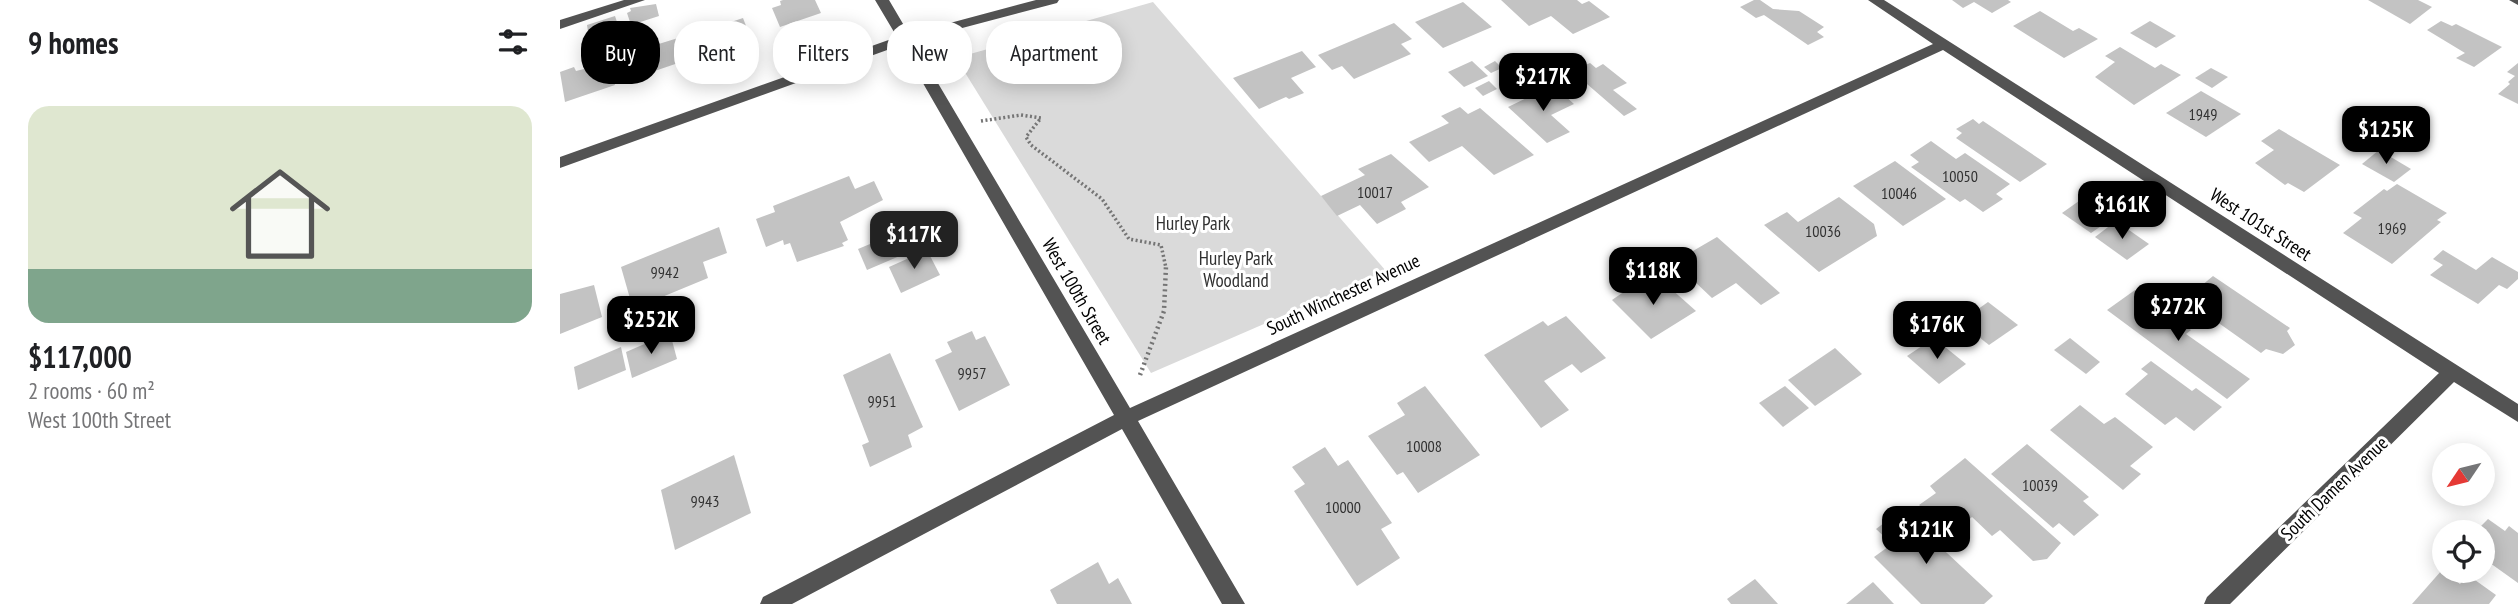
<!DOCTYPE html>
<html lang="en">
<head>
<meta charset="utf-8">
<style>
	body { margin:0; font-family:"PT Sans Narrow",sans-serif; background:#f2f2f2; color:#202124; height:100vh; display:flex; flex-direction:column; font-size:26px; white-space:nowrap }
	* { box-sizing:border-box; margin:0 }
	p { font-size:23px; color:#757577 }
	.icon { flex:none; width:38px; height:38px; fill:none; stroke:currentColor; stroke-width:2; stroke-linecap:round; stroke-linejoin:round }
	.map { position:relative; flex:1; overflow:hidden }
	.side { display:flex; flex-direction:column; background:#fff; width:560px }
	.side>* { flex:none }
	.hud { position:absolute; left:21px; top:21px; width:665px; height:63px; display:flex; gap:14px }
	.needle { width:46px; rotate:235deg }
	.tools { position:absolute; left:1872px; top:443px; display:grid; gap:14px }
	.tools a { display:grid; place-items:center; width:63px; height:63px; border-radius:50%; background:#fff; box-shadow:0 4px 18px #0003; font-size:35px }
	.price { position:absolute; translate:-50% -60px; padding:0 16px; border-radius:14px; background:#000; color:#fff; font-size:23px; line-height:46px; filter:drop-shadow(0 2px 4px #0008) }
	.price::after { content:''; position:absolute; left:50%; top:42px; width:21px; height:16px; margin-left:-10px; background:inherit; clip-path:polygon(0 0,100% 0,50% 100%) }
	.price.active { background:#222; color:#fff }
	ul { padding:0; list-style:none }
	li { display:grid; align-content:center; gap:14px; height:371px; padding:0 28px }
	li+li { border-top:2px solid #e0e0e0 }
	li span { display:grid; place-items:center; height:217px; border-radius:21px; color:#555 }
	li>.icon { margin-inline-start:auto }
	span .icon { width:126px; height:126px; fill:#fffc; stroke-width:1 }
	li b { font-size:30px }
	h2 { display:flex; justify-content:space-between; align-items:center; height:84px; padding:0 28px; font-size:30px }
	.chip { padding:0 24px; border-radius:28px; background:#fff; box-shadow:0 4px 18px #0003; font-size:24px; line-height:63px }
	.chip.active { background:#000; color:#fff }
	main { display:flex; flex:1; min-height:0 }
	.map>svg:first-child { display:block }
</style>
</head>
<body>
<main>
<section class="side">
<h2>9 homes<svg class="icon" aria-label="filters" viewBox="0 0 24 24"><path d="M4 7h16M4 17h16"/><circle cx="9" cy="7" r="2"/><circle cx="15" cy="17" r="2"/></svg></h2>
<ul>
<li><span style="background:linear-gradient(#dfe7d0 75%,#7fa58c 0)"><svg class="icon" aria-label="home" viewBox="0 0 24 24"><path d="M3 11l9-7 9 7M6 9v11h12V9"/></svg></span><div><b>$117,000</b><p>2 rooms · 60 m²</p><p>West 100th Street</p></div></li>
</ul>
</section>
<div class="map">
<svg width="1958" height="604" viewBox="0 0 1958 604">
	<rect width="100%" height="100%" fill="#fff"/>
	<polygon fill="#dadada" points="593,2 826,271 591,373 396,58"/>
	<g fill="#c3c3c3">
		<polygon points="223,0 255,0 261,13 220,27 212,8 221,5 220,1"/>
		<polygon points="941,0 1017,0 1022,4 1029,1 1050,17 1013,34 991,16 969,26"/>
		<polygon points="1194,0 1200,0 1213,9 1239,11 1264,27 1257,32 1264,37 1248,45 1204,15 1196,18 1180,7"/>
		<polygon points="1392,0 1448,0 1451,2 1432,13 1414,2 1403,8"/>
		<polygon points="1808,0 1858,0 1872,7 1850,24"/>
		<polygon points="903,2 932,27 883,48 855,22"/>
		<polygon points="96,4 99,16 71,25 67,13 71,11 70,8"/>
		<polygon points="1480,11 1513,31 1519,28 1538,39 1504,58 1453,26"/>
		<polygon points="55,16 59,28 29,38 27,25"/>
		<polygon points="183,18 191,39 152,52 144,31"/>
		<polygon points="1590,21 1616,36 1596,48 1570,33"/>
		<polygon points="1881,21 1892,26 1896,24 1942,47 1914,67 1896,58 1905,53 1867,30"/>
		<polygon points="834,23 852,39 841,44 851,54 794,79 782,66 772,70 758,55"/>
		<polygon points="118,38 127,60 80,76 73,52"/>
		<polygon points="1560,47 1595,68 1601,64 1621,75 1574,105 1535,77 1555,62 1545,56"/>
		<polygon points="742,51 756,67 731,78 744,93 729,99 726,97 699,109 673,78"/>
		<polygon points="42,55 44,63 48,61 55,85 5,102 0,72 14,67 16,71 24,69 22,61"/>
		<polygon points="912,61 928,76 904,87 888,72"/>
		<polygon points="935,61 942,68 931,73 924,67"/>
		<polygon points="1030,63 1036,68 1043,64 1067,83 1053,90 1077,109 1064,116 1012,71"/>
		<polygon points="1958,63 1958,104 1938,94 1950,84 1948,82 1955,76 1947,72"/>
		<polygon points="1651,68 1668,77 1652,88 1635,78"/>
		<polygon points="929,81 937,89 923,96 915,88"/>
		<polygon points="993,85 1014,104 991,115 1010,132 987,143 948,107"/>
		<polygon points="1641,91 1681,114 1646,137 1606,113"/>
		<polygon points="900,107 908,114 920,108 974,155 934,175 902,146 869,162 849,142 889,123 881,116"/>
		<polygon points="1806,114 1835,130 1820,142 1790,126"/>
		<polygon points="1413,119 1419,124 1423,121 1487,164 1460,182 1396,138 1402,133 1396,129"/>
		<polygon points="1719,129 1780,165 1744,192 1728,183 1725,185 1695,163 1714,150 1701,141"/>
		<polygon points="1371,141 1396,159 1405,153 1450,184 1436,194 1443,199 1423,212 1405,199 1400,202 1351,167 1359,162 1350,155"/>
		<polygon points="1819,150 1851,169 1834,182 1802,164"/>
		<polygon points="831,154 869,187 841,202 846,209 817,224 800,205 777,216 761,196 805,175 798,169"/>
		<polygon points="1335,161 1386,199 1343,226 1293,186"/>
		<polygon points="289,176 295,189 314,181 323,200 280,222 288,240 282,243 284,246 237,262 230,243 224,245 223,240 206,247 196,219 215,212 213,206"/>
		<polygon points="1837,184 1887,213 1877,220 1881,222 1832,264 1783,233 1802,218 1793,213 1824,189 1827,191"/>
		<polygon points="1526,196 1556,216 1531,233 1502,213"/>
		<polygon points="1279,197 1314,224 1317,236 1259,272 1204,225 1227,212 1238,222"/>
		<polygon points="1556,221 1589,244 1567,260 1535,237"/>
		<polygon points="159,227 167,253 143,262 148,278 73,309 61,267"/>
		<polygon points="339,232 349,252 307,270 298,249"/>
		<polygon points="1157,237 1220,293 1201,305 1176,283 1152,298 1114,262"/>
		<polygon points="367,250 380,275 341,293 329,267"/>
		<polygon points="1883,250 1916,270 1932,257 1958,272 1958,279 1947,289 1939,285 1918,304 1870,275 1883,265 1873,259"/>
		<polygon points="1085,276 1101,291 1109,287 1136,311 1091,339 1052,300 1065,291 1062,290"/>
		<polygon points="1653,276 1730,328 1727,331 1735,345 1723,354 1706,349 1701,353 1636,307 1646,298 1635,291"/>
		<polygon points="34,285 42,317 0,334 0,294"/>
		<polygon points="1575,290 1631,330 1626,334 1690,379 1667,399 1547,310"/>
		<polygon points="1428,302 1458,325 1429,345 1400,322"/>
		<polygon points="1006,316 1046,358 1021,373 1012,364 984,381 1009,410 981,428 924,355 983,321 988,326"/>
		<polygon points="412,331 416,340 425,336 450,385 399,411 375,360 392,352 387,342"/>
		<polygon points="110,333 117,359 72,378 66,352"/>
		<polygon points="1374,338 1406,364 1379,384 1347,356"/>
		<polygon points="1510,338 1540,362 1526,374 1494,350"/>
		<polygon points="61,347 66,370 18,390 14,367"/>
		<polygon points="1275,348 1302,374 1255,406 1228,380"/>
		<polygon points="330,353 363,427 348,435 352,447 310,467 302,445 309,442 283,375"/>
		<polygon points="1591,361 1632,391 1636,388 1662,407 1634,431 1616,417 1605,425 1565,394 1588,374 1581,369"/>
		<polygon points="865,386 920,455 858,493 843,472 837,475 808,436 845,415 837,403"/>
		<polygon points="1225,386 1249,408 1223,427 1199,403"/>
		<polygon points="1520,405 1544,424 1555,417 1593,447 1570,466 1581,474 1563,490 1490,430"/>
		<polygon points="1467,444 1529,497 1523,501 1539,515 1514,536 1499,523 1493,528 1431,474"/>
		<polygon points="765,447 778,466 788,460 832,523 821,529 840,558 797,586 734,491 745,484 732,467"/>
		<polygon points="174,455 191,513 115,550 101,490"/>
		<polygon points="1405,458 1501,543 1487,559 1473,561 1440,530 1432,536 1412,517 1392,534 1359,505 1376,493 1370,486"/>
		<polygon points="1341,510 1433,596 1424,604 1361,604 1314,557 1332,544 1316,529"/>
		<polygon points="1928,519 1945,531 1949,526 1958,533 1958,583 1923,558 1927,548 1923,546 1923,532 1915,532"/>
		<polygon points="538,562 549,584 558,578 572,604 497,604 490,590"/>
		<polygon points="1882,570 1900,584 1908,575 1936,595 1929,604 1852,604"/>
		<polygon points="1195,579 1218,604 1171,604 1167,599"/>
		<polygon points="1313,582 1334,604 1286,604"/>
	</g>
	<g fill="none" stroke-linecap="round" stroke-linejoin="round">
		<polyline stroke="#757575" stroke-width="3.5" stroke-dasharray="2 2.5" stroke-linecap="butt" points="421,121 461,115 481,118 466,137 471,145 542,199 569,239 601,245 606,268"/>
		<polyline stroke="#757575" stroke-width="4.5" stroke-dasharray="2 3.5" stroke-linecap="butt" points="580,375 604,311 606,266"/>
		<g fill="#535353" fill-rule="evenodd">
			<polygon points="64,0 85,0 0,29 0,20"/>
			<polygon points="315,0 329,0 349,34 476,0 499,0 497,3 353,41 570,408 1373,44 1308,0 1324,0 1958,404 1958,422 1894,382 1670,604 1644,604 1647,597 1879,373 1383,50 578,421 685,604 662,604 562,429 232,604 200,604 203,597 554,415 341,45 0,168 0,157 337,37"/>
			<polygon points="1949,0 1958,0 1958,5"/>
		</g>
	</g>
	<g text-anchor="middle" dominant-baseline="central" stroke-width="6" stroke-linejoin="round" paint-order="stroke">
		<g font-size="16" fill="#313131">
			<text x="1643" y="114">1949</text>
			<text x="1400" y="176">10050</text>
			<text x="815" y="192">10017</text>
			<text x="1339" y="193">10046</text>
			<text x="1832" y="228">1969</text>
			<text x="1263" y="231">10036</text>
			<text x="105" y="272">9942</text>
			<text x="412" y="373">9957</text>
			<text x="322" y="401">9951</text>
			<text x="864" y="446">10008</text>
			<text x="1480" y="485">10039</text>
			<text x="145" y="501">9943</text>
			<text x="783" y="507">10000</text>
		</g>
		<g font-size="19" fill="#313131" stroke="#fff">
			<text x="633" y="223">Hurley Park</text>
			<text x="676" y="258">Hurley Park<tspan x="676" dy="22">Woodland</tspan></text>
		</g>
		<g font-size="19" fill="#000" stroke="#fff">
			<text transform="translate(1701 224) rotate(33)">West 101st Street</text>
			<text transform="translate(517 291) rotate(60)">West 100th Street</text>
			<text transform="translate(783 294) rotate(-25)">South Winchester Avenue</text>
			<text transform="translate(1774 488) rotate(-44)">South Damen Avenue</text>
		</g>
	</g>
</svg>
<div class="tools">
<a><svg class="needle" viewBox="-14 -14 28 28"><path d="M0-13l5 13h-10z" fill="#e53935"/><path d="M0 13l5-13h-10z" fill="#757577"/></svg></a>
<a><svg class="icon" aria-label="locate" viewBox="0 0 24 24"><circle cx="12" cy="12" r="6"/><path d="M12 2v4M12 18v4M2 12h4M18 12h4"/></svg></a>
</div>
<b class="price" style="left:983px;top:113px">$217K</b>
<b class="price" style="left:1826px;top:166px">$125K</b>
<b class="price" style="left:1562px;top:241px">$161K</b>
<b class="price active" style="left:354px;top:271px">$117K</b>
<b class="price" style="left:1093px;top:307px">$118K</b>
<b class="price" style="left:1618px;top:343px">$272K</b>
<b class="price" style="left:91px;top:356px">$252K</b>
<b class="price" style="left:1377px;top:361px">$176K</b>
<b class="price" style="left:1366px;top:566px">$121K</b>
<div class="hud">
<a class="chip active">Buy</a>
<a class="chip">Rent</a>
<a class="chip">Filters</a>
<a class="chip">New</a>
<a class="chip">Apartment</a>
</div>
</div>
</main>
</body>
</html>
